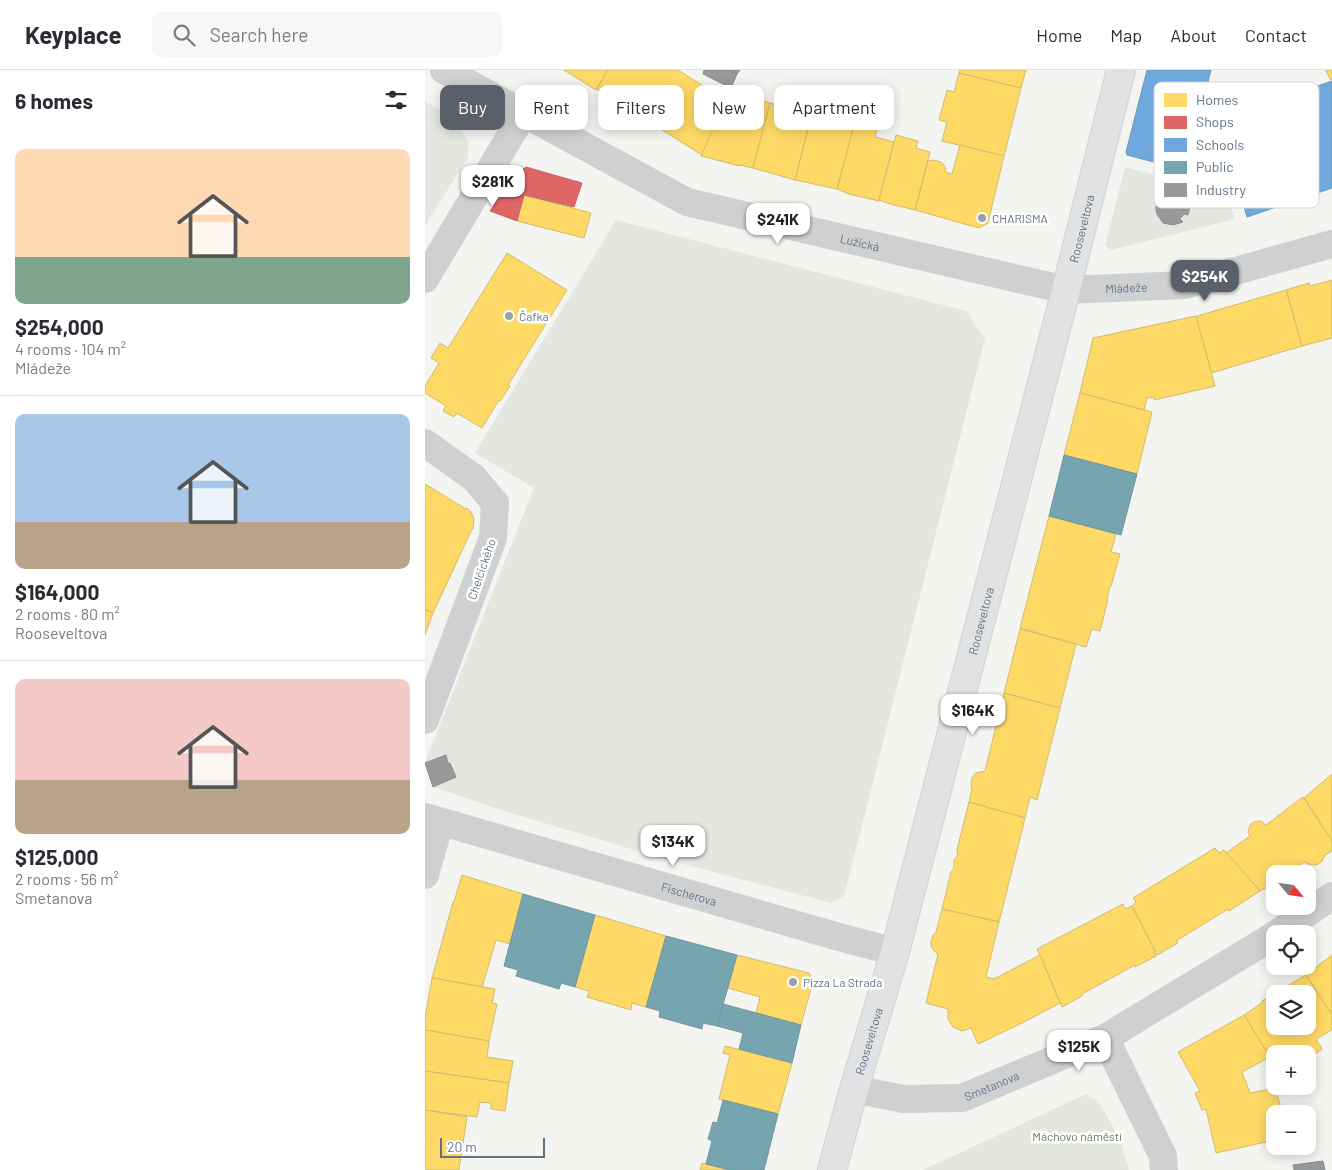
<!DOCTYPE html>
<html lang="en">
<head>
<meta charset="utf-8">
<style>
	body { margin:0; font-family:Barlow,sans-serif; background:#f7f7f7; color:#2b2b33; height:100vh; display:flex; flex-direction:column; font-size:19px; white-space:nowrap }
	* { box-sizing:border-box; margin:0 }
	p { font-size:16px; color:#7c7c81 }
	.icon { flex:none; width:28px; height:28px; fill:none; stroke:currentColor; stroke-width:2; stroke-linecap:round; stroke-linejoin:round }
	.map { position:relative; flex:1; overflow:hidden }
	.drawer { display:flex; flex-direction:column; background:#fff; width:425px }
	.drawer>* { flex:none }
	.guide { position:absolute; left:15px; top:15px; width:475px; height:45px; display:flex; gap:10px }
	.needle { width:32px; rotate:119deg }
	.fabs { position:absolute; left:841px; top:795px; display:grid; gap:10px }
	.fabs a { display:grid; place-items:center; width:50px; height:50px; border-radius:10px; background:#fff; box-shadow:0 2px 12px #0003; font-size:25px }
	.scale { position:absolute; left:15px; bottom:12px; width:105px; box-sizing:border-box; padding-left:5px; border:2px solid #617484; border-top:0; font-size:14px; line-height:18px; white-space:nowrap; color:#617484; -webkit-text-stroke:4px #fff; paint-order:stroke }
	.price { position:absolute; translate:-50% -42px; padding:0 11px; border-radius:10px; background:#fff; color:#222; font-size:16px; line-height:32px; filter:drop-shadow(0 1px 2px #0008) }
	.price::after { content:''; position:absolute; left:50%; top:30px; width:15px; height:11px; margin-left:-8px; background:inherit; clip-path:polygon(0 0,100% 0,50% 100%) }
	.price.active { background:#5a6069; color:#fff }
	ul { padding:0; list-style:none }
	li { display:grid; align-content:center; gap:10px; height:265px; padding:0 15px }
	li+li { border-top:1px solid #e1e1e2 }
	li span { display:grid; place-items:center; height:155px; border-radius:10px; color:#555 }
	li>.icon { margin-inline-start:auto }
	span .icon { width:90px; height:90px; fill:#fffc; stroke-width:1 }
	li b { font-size:21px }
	h2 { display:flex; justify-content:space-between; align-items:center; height:60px; padding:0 15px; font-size:21px }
	.chip { padding:0 18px; border-radius:10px; background:#fff; box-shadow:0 2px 12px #0003; font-size:18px; line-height:45px }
	.chip.active { background:#5a6069; color:#fff }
	header { display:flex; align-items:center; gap:30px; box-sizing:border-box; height:70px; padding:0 25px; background:#fff; border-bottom:1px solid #e1e1e2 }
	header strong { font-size:24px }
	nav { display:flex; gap:28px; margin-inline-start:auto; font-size:18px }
	.search { width:350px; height:45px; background:#f7f7f7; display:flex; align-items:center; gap:12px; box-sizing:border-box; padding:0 18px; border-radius:10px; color:#7c7c81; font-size:19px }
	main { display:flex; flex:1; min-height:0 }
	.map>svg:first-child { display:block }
</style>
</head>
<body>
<header>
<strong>Keyplace</strong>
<div class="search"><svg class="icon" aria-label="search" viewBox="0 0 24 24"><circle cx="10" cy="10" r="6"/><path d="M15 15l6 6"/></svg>Search here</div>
<nav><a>Home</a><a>Map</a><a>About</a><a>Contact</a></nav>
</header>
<main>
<section class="drawer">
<h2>6 homes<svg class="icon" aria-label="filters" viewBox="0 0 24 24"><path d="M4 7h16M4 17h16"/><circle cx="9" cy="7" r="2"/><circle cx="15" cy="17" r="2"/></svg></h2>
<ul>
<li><span style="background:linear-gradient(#ffd9b3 70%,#7fa58c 0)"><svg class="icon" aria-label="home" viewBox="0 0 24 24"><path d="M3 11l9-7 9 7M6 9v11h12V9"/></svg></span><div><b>$254,000</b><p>4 rooms · 104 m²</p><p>Mládeže</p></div></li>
<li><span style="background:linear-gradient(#a9c7e8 70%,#b9a48a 0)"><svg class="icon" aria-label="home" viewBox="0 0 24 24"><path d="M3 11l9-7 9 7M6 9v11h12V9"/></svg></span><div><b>$164,000</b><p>2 rooms · 80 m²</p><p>Rooseveltova</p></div></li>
<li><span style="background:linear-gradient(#f6c9c9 65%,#b9a48a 0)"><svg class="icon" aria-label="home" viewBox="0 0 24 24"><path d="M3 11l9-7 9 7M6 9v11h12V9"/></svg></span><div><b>$125,000</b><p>2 rooms · 56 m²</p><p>Smetanova</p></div></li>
</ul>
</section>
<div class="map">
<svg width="907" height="1100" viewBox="0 0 907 1100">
	<rect width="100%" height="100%" fill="#f4f4f1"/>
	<g fill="#e3e7df">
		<polygon points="0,31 35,53 32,56 43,70 43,87 0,156"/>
		<polygon points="700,97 802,124 810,149 686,180 680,175"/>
		<polygon points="191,150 541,241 560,269 419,826 406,833 243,790 79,741 9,717 0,692 109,418 50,383"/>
		<polygon points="661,1024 673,1031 695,1069 704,1100 498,1100"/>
	</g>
	<g fill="#ffd966" stroke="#d0bb6f" fill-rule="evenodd">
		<polygon points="139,0 183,0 171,20"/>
		<polygon points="183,0 253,0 301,30 277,85 172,19"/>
		<polygon points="535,0 601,0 596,18 534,3"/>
		<polygon points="901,0 907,0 907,10 905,9"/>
		<polygon points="534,3 596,18 579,86 517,71 522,52 514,50 522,20 529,22"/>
		<polygon points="311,24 345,33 328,98 314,95 315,96 276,86 301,30 309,31"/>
		<polygon points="345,33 367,39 366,46 385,51 370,110 328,98"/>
		<polygon points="432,43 446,47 443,58 452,60 450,67 469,72 454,131 424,124 412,119"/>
		<polygon points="407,49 429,55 412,119 370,110 385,51 405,56"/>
		<polygon points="471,65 493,71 491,78 505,82 490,140 465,134 454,130"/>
		<polygon points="535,75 579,86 563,153 554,158 490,140 503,91 508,90 516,92 521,98 520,102 527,104"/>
		<polygon points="99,125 166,143 159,168 92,151"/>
		<polygon points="82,183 142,220 83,315 85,316 75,331 74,330 57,358 32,343 29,347 18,341 21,336 0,323 0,316 14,293 6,288 15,273 23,278"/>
		<polygon points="907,210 907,268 877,276 861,220 884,213 885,216"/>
		<polygon points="861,220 877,276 786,303 771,248 772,246"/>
		<polygon points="771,246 790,316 729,330 729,327 722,328 719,340 655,323 668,268"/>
		<polygon points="655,323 727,342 712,404 639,385"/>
		<polygon points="0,414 41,439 42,438 46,442 49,449 48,459 47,459 8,543 0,539"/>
		<polygon points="624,446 691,464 686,482 695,484 686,516 685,516 682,529 683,529 675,561 667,559 661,577 595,558"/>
		<polygon points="0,539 8,543 0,565"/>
		<polygon points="595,559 651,574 635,638 579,623"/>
		<polygon points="579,623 635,638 612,730 605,727 600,748 544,732 547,719 546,715 547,708 551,703 560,701"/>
		<polygon points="907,704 907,771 879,728"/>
		<polygon points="878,727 907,771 907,781 900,785 897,791 894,794 890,795 883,794 879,792 862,804 850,804 850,812 835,821 801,783 825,766 823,762 825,756 827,753 832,751 836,751 841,755"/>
		<polygon points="544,732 600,748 574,852 517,839 526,802 529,798 529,790 533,785 532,780"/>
		<polygon points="790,778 794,783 799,780 835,821 804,841 803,839 751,871 753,873 732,885 707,836 711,832 708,828"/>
		<polygon points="37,805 98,824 85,874 71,870 57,917 7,908 28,832 29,832"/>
		<polygon points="698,834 700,839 707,836 730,881 729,883 731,886 710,897 710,895 657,924 657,926 637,937 612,879"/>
		<polygon points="517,839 574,852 561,907 569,909 615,885 635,933 597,953 553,974 546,958 537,961 528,957 523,949 523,939 501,933 513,884 508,880 506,876 506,872 508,865 511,862"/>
		<polygon points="170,845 241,866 221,937 207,933 206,940 162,927 164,921 150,917"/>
		<polygon points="312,885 384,903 388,911 376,955 331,943 335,927 303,918"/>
		<polygon points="907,885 907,945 881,905"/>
		<path d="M881,905L907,945V960L891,969L897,979L882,990V984H876L874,981L869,984H850V995L819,945L838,932L837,931ZM850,924H882V956H850Z"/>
		<polygon points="7,908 70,919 67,933 72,934 64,971 0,960 0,948"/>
		<polygon points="819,945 845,987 817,1002 825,1023 850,1018 858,1044 850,1044 850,1070 791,1083 781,1039 777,1040 770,1023 775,1021 753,982"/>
		<polygon points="0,960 64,971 62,987 88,991 84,1013 0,1001"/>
		<polygon points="300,976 367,993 353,1044 294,1029 305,985 298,983"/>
		<polygon points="0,1001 84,1013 80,1041 66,1039 66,1033 55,1032 52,1047 0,1040"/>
		<polygon points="0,1040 42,1047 34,1100 0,1100"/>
		<polygon points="277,1093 305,1100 275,1100"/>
	</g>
	<polygon fill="#e06666" stroke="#ba6a6f" points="101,97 157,113 149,137 99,125 92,151 65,141 88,106"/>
	<polygon fill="#6fa8dc" stroke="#6b98c2" points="722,0 786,0 776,40 804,47 811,20 865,33 873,58 882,56 872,23 907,11 907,118 822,147 812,114 702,85 701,82"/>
	<g fill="#76a5af" stroke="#7096a2">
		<polygon points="639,385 712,404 696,465 624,446"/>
		<polygon points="98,824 170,845 150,917 136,913 134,919 91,906 93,900 79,896"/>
		<polygon points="241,866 312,885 292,956 278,953 277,959 234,947 235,941 221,937"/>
		<polygon points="298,934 376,955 367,993 314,979 318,963 292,956"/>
		<polygon points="298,1030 353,1044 339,1100 305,1100 281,1094 287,1071 283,1069 288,1052 292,1053"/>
	</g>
	<g fill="#999" stroke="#888e93">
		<polygon points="279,0 303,0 312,4 306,18 278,4"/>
		<polygon points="303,0 315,0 312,4"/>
		<polygon points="747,122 754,123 759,126 763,132 765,137 763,145 759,144 755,149 758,152 748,155 738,153 732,144 731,140 731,134 735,128"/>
		<polygon points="21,685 23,693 25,693 31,707 8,717 0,693"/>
		<polygon points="898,1091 900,1100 869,1100 868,1095"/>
	</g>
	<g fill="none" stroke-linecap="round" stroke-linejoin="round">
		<defs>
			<g id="major">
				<path id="s4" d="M407,1100L429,1019L470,882L641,220L696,0"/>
			</g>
		</defs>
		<use href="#major" stroke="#cfd1d1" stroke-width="30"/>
		<g stroke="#cfd0d1" stroke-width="28">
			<path id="s1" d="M19,0L262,132L641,220L760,215L907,174"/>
			<polyline points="0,209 99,43"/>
			<polyline points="0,373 49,408 70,433 68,468 0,650"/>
			<path id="s2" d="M0,747L407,865L470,882"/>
			<polyline points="0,805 15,752"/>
			<polyline points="851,864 907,826"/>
			<polyline points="680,968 738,1086 739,1100"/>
			<path id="s3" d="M429,1019L478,1029L537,1028L680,968L850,865"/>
		</g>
		<use href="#major" stroke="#e1e2e3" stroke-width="28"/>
	</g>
	<g fill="#94a1aa" stroke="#fff" stroke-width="2">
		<circle cx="557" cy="148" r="5"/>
		<circle cx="84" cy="246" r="5"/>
		<circle cx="368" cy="912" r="5"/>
	</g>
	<g text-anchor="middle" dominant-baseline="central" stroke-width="5" stroke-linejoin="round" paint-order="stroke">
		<g font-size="12" fill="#617484" stroke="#fff" text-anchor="start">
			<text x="567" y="148">CHARISMA</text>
			<text x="94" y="246">Čafka</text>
			<text x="378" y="912">Pizza La Strada</text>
		</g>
		<g font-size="12" fill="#617484" stroke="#fff">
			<text stroke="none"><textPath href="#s4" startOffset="974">Rooseveltova</textPath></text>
			<text stroke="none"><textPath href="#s1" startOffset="454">Lužická</textPath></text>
			<text stroke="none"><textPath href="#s1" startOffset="726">Mládeže</textPath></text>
			<text transform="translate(56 499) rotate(-71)">Chelčického</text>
			<text stroke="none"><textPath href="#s4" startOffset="569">Rooseveltova</textPath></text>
			<text stroke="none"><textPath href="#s2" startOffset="275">Fischerova</textPath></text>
			<text stroke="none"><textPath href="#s4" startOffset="134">Rooseveltova</textPath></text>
			<text stroke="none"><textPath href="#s3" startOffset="141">Smetanova</textPath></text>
		</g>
		<g font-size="12" fill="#657b61" stroke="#fff">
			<text x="652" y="1066">Máchovo náměstí</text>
		</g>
	</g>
	<rect x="729" y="12" width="165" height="126" rx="8" fill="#fff" stroke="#d0d5da" stroke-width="1"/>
	<rect x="739" y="23" width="23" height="14" fill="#ffd966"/>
	<rect x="739" y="46" width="23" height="13" fill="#e06666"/>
	<rect x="739" y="68" width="23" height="14" fill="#6fa8dc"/>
	<rect x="739" y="91" width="23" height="13" fill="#76a5af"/>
	<rect x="739" y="113" width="23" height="14" fill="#999"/>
	<g font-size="14" fill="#617484">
		<text x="771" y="35">Homes</text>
		<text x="771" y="57">Shops</text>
		<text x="771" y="80">Schools</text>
		<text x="771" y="102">Public</text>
		<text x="771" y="125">Industry</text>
	</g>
</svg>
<div class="fabs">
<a><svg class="needle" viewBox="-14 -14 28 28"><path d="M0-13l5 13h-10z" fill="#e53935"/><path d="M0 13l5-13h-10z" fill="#7c7c81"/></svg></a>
<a><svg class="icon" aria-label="locate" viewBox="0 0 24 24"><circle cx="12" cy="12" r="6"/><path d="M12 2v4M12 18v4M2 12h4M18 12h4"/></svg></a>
<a><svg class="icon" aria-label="layers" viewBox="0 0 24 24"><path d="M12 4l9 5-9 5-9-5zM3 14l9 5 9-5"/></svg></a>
<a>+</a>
<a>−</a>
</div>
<div class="scale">20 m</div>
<b class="price" style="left:68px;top:137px">$281K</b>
<b class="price" style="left:353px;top:175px">$241K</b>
<b class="price active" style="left:780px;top:232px">$254K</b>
<b class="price" style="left:548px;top:666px">$164K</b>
<b class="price" style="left:248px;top:797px">$134K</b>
<b class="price" style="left:654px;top:1002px">$125K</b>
<div class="guide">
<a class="chip active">Buy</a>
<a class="chip">Rent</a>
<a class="chip">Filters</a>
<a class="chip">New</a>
<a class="chip">Apartment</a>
</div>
</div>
</main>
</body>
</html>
